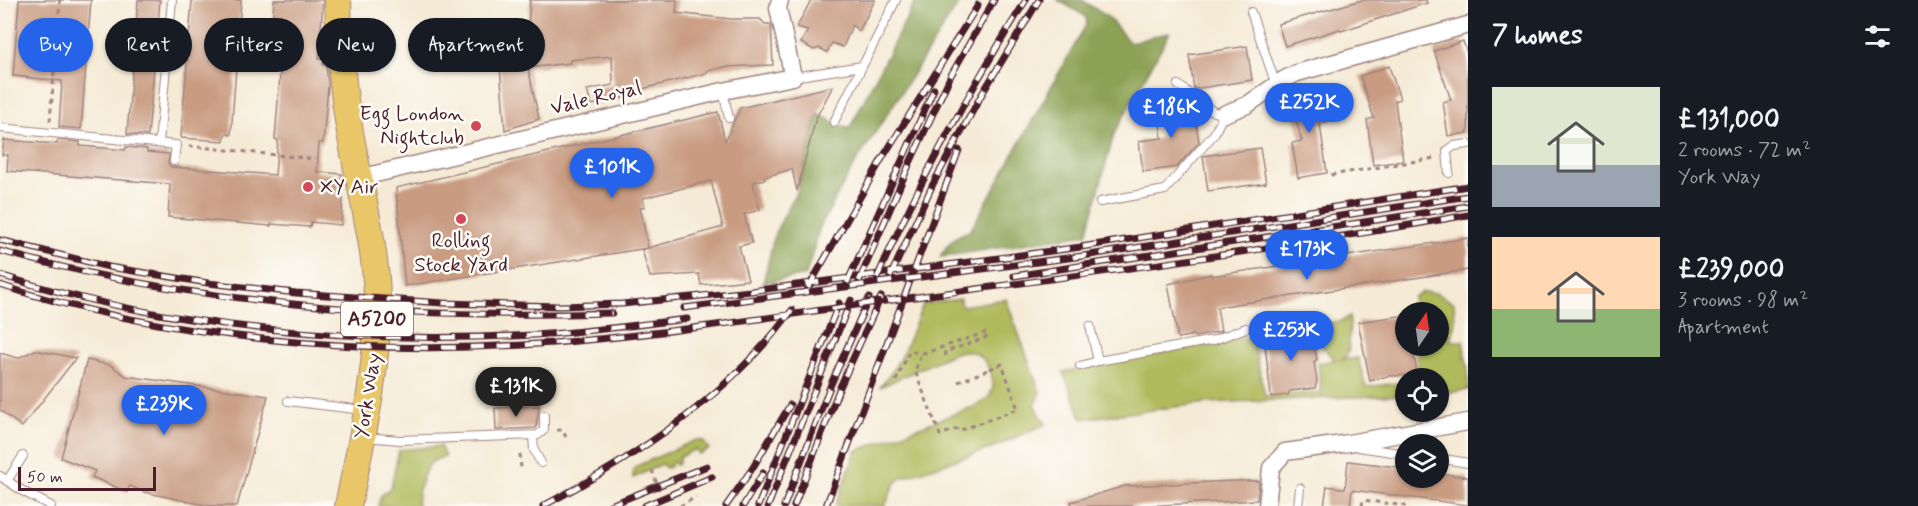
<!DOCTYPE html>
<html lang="en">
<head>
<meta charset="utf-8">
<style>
	body { margin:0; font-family:Mynerve,sans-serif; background:#20242c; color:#f1f3f6; height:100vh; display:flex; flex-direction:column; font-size:22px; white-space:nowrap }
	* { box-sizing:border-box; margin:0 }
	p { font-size:20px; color:#9ea1a6 }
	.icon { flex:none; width:33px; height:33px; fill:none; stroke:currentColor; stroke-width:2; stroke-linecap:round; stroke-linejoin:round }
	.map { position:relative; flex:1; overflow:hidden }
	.sheet { display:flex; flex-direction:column; background:#171b24; width:450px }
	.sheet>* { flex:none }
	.hud { position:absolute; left:18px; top:18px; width:570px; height:54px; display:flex; gap:12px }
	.needle { width:39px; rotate:13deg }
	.tools { position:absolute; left:1395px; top:302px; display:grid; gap:12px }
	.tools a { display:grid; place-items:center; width:54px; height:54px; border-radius:50%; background:#171b24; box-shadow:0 2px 4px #0004; font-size:30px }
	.scale { position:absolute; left:18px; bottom:15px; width:138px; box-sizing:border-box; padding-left:6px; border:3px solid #4a1f2b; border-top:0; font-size:16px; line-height:21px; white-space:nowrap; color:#4a1f2b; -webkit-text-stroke:4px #fdfcf7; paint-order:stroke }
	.price { position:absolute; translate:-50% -51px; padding:0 14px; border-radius:21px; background:#2563eb; color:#fff; font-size:20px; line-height:39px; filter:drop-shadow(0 2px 3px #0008) }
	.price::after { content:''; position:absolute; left:50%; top:36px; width:18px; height:14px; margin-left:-9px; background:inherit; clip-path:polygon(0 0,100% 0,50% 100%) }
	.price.selected { background:#222; color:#fff }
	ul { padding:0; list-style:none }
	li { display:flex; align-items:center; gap:18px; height:150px; padding:0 24px }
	li span { display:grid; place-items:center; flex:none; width:168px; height:120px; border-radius:0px; color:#555 }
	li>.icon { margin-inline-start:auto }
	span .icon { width:72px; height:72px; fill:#fffc; stroke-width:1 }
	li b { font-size:26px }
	h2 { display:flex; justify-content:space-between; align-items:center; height:72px; padding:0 24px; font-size:26px }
	.pill { padding:0 21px; border-radius:27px; background:#171b24; box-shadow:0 2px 4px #0004; font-size:21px; line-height:54px }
	.pill.selected { background:#2563eb; color:#fff }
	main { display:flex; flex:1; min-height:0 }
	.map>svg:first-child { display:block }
</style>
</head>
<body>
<main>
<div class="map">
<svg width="1468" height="506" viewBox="0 0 1468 506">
	<rect width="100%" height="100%" fill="#fdfcf7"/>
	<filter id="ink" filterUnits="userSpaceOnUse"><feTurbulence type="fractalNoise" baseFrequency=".0167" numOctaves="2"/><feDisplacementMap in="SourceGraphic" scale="12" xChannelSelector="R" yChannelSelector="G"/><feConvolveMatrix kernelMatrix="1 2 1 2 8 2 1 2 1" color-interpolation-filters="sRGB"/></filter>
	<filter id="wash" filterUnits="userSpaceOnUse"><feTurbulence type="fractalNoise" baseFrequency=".008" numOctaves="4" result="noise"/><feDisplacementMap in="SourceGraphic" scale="24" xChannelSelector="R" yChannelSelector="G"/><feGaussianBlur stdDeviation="1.35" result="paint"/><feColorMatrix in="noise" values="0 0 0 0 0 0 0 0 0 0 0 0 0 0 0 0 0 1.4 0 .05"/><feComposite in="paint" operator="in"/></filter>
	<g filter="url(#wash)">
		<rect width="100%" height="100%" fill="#f5ead5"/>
		<g fill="#afba5c" stroke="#7c6c44" stroke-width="1.5">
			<polygon points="1423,292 1436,293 1454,303 1455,325 1451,341 1463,341 1468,370 1468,390 1439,394 1438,378 1419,378 1416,346 1438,345 1439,343 1438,312 1414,312 1413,297"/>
			<path d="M960,299L962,306L1006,299L1040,392L1035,406L1046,424L990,449L901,478L894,485L885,506H835L856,451L970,408C977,405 986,402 990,395C998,383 988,360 976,354C970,350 964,351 957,352L880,387C901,364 912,333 923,304Z"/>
			<polygon points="1350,316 1349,349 1346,357 1340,360 1358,358 1366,387 1405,382 1405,395 1206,403 1082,419 1063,372 1252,336 1265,396 1321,393 1318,363 1335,360 1318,342 1317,322 1339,322"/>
			<polygon points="696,440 703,441 709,449 699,454 696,449 679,457 679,463 676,465 674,462 671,463 671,466 666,468 662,464 633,478 633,470 637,466"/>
			<path d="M440,446L445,457C440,458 435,459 431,463C424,469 415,497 418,506H378L381,496L391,487L399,450Z"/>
		</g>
		<g fill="#8ba254" stroke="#6a6040" stroke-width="1.5">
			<polygon points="916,0 961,0 853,167 820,227 806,275 763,283 775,233 797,191 818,114 849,129"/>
			<path d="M1058,0H1082L1109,18L1130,43L1170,32L1114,134L1087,234L940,257C948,243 955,235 970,231L1087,23L1085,16Z"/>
		</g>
		<g id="blocks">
			<g fill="#c99c82" fill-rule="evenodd">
				<polygon points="19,0 91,0 81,129 59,127 62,81 13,76"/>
				<polygon points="138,0 160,0 148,136 127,134"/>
				<polygon points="192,0 241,0 231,135 225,134 224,141 181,138"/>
				<polygon points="274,0 323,0 319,59 324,59 323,65 326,65 328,86 323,143 319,143 317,172 342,174 340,198 343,198 341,225 311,222 310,227 271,224 271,226 168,217 170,184 7,171 8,155 2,155 4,140 57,144 58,140 80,142 80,146 125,150 126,147 147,149 147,152 169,154 168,163 171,167 275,175 278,140 275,139 282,49 276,48 277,42 271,42"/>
				<polygon points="530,0 677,0 676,13 731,19 760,19 765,24 771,24 773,65 724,67 707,71 707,73 634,91 635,95 591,105 587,90 613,85 612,56 570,60 570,63 528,68 539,119 505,130 497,29 528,25"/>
				<polygon points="811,0 875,0 859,31 852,25 843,47 832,43 827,52 819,48 814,50 801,43 808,30 797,27"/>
				<polygon points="1362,0 1426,0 1427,3 1341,31 1340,29 1285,46 1278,24"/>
				<polygon points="1463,41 1468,56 1468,133 1448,136 1443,102 1451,100 1434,51"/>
				<polygon points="1247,46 1252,80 1194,89 1189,55"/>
				<polygon points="1389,66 1400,99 1395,101 1403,161 1373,165 1367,120 1374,118 1360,76"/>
				<path d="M833,86L816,118L797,191L792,169L764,177L765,179L753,182L760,210L744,214L752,243L739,246L748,280L701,285L699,274L650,277L642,250L648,248L405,286L396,188L718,112L725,141L740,108ZM711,181L723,227L648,248L640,207H644L643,198Z"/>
				<polygon points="1318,89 1328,122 1320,124 1327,173 1298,178 1292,143 1302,141 1289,97"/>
				<polygon points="1193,104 1199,142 1177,167 1143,172 1139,141 1162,138 1158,109"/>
				<polygon points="1260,148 1266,183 1208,191 1203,156"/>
				<polygon points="1468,238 1468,270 1217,307 1221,331 1195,337 1194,335 1178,338 1168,284 1211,274 1211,276"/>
				<polygon points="1406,315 1406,345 1412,345 1416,367 1415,375 1388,376 1370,381 1358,322"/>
				<polygon points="1311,329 1317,359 1314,362 1317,381 1315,388 1290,391 1288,395 1271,397 1264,336"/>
				<polygon points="35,350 76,358 22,427 0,410 0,353 18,358"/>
				<polygon points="87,360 110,365 126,376 268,396 237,506 209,506 144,492 130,486 127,492 92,477 95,471 61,458"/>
				<polygon points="539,406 536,428 496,430 495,408"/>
				<polygon points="1348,461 1406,468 1406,477 1438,477 1438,473 1468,477 1468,505 1352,490 1350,506 1324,506 1327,486 1345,489"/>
				<polygon points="1234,481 1259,481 1257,500 1142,506 1072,506 1071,502 1125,486"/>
			</g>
		</g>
	</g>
	<g filter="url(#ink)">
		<use href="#blocks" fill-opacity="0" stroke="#a08480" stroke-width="1.5"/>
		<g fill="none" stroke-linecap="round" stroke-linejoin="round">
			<defs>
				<g id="lane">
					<polyline points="1251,12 1276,85"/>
					<polyline points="793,77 862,66"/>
					<polyline points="723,91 729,118"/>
					<polyline points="834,122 896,0"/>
					<polyline points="0,128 176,145 174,161"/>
					<polyline points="159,143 172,0"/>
					<polyline points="1449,173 1447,151 1454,146 1468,144"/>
					<polyline points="1100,202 1165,190 1214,134 1224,114 1214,112 1178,85"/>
					<polyline points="1090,326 1098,361"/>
					<polyline points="1080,366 1098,361 1214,340 1246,328"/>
					<polyline points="288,401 363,410"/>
					<polyline points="533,436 534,450 541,463"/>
					<polyline points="365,437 400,440 538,435 544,430 544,415"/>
					<polyline points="1358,447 1406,454"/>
					<polyline points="1438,458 1468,463"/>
					<polyline points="0,476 24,492 51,506"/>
					<polyline points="7,481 23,456"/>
					<polyline points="1298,506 1300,488"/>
				</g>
				<g id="street">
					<polyline points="1224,114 1247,105 1283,80 1297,73 1468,25"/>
					<polyline points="359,178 723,91 793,77 778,8 780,0"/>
					<polyline points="1267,506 1271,468 1285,452 1343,444 1468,422"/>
				</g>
				<path id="primary" d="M338,0C339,44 342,89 350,132C359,185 376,245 377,298C379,369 362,438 348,506"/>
			</defs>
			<use href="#lane" stroke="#a08480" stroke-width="10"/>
			<use href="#street" stroke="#a08480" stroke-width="19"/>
			<use href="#primary" stroke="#a08480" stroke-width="28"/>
			<g stroke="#a08480" stroke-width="3" stroke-dasharray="4.5 4.5" stroke-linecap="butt">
				<polyline points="50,121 60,0"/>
				<polyline points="189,146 315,159"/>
				<polyline points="1331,175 1435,158"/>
				<polyline points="946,356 945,352 985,338 989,332"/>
				<polyline points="990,369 1002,364 1018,409 958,431 957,429 940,435 915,371 922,352 925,353 990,331"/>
				<polyline points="896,381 910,350 921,355"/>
				<polyline points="557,430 562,430 566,437"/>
				<polyline points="520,454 521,469"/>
				<polyline points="652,470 659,490"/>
				<polyline points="680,506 696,497"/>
				<polyline points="1362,506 1363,500 1406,506"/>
			</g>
			<use href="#lane" stroke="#fff" stroke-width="8"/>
			<use href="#street" stroke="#fff" stroke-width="16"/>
			<use href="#primary" stroke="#e9c769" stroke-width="26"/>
			<defs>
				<g id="rail">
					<polyline points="0,240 109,267 208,283 296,293 443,303 560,306 622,304 751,291 1081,247 1468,186"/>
					<path d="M0,251C198,306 407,319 612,313"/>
					<path d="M0,275C170,329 356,344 534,335C585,332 636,325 687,319"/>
					<polyline points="1014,276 1468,206"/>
					<polyline points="890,277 933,184 982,94 1039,0"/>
					<path d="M877,278C919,182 970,89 1026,0"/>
					<polyline points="859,281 909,165 950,77 994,0"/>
					<polyline points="847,283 934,89"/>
					<path d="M0,285C166,339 364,356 538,344C657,336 775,316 893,300C1085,275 1277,249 1468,215"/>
					<polyline points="808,288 883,157 978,5"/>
					<polyline points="684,308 1083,256 1468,196"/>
					<path d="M543,506C637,456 729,396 792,310"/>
					<polyline points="608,506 707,466"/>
					<polyline points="644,506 712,477"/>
					<polyline points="726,506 752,469 790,405"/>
					<polyline points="743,506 763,473"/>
					<polyline points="758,506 839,303"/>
					<polyline points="768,506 851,300"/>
					<polyline points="784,506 831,384 869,298"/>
					<polyline points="794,506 840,387 881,297"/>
					<polyline points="826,506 959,150"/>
				</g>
			</defs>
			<use href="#rail" stroke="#4a1f2b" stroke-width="7"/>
			<use href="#rail" stroke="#fdfcf7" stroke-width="4.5" stroke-dasharray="14" stroke-linecap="butt"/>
			<polyline stroke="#a08480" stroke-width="3" stroke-dasharray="4.5 4.5" stroke-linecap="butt" points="958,382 990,369"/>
		</g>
	</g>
	<g fill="#d1495b" stroke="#fdfcf7" stroke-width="2">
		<circle cx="476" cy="126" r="6"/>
		<circle cx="308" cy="187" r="6"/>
		<circle cx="461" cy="219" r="6"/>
	</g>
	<g text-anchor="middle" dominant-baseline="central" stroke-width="5" stroke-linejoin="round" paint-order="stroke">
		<rect fill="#fdfcf7" stroke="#806168" stroke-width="1.5" x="341" y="302" width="72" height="34" rx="4.5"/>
		<g font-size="20" font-weight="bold" fill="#4a1f2b">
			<text x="377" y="319">A5200</text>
		</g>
		<g font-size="21" fill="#4a1f2b" stroke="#fdfcf7">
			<text transform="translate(596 98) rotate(-13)">Vale Royal</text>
			<text transform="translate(368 396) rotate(-81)">York Way</text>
		</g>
		<g font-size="21" fill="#4a1f2b" stroke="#fdfcf7" text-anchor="end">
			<text x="464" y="114">Egg London<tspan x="464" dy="24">Nightclub</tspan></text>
			<text x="320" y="187" text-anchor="start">XY Air</text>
			<text x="461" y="241" text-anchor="middle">Rolling<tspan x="461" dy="24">Stock Yard</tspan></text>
		</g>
	</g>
</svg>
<div class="tools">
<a><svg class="needle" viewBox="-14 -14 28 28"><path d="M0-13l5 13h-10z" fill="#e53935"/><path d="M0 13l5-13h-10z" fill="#9ea1a6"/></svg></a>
<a><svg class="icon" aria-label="locate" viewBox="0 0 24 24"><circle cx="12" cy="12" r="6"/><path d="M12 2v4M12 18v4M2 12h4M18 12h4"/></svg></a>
<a><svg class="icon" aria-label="layers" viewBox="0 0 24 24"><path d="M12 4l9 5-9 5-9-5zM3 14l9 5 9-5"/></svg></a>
</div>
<div class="scale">50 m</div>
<b class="price" style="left:1309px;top:134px">£252K</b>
<b class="price" style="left:1171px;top:139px">£186K</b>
<b class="price" style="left:612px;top:199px">£101K</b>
<b class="price" style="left:1307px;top:281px">£173K</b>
<b class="price" style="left:1291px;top:362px">£253K</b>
<b class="price selected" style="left:516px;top:418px">£131K</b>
<b class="price" style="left:164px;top:436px">£239K</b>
<div class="hud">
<a class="pill selected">Buy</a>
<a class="pill">Rent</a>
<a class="pill">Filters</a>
<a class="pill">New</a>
<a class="pill">Apartment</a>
</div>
</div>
<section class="sheet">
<h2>7 homes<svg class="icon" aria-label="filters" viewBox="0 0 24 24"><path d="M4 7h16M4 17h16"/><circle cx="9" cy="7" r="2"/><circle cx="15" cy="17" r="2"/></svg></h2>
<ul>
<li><span style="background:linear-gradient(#dfe7d0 65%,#9aa5b1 0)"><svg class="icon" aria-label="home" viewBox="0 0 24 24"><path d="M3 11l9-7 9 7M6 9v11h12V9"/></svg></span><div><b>£131,000</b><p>2 rooms · 72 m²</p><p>York Way</p></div></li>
<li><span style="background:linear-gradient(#ffd9b3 60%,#8fb573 0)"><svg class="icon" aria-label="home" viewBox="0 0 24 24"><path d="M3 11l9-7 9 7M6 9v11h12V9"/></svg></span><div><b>£239,000</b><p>3 rooms · 98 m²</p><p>Apartment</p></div></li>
</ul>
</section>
</main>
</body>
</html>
